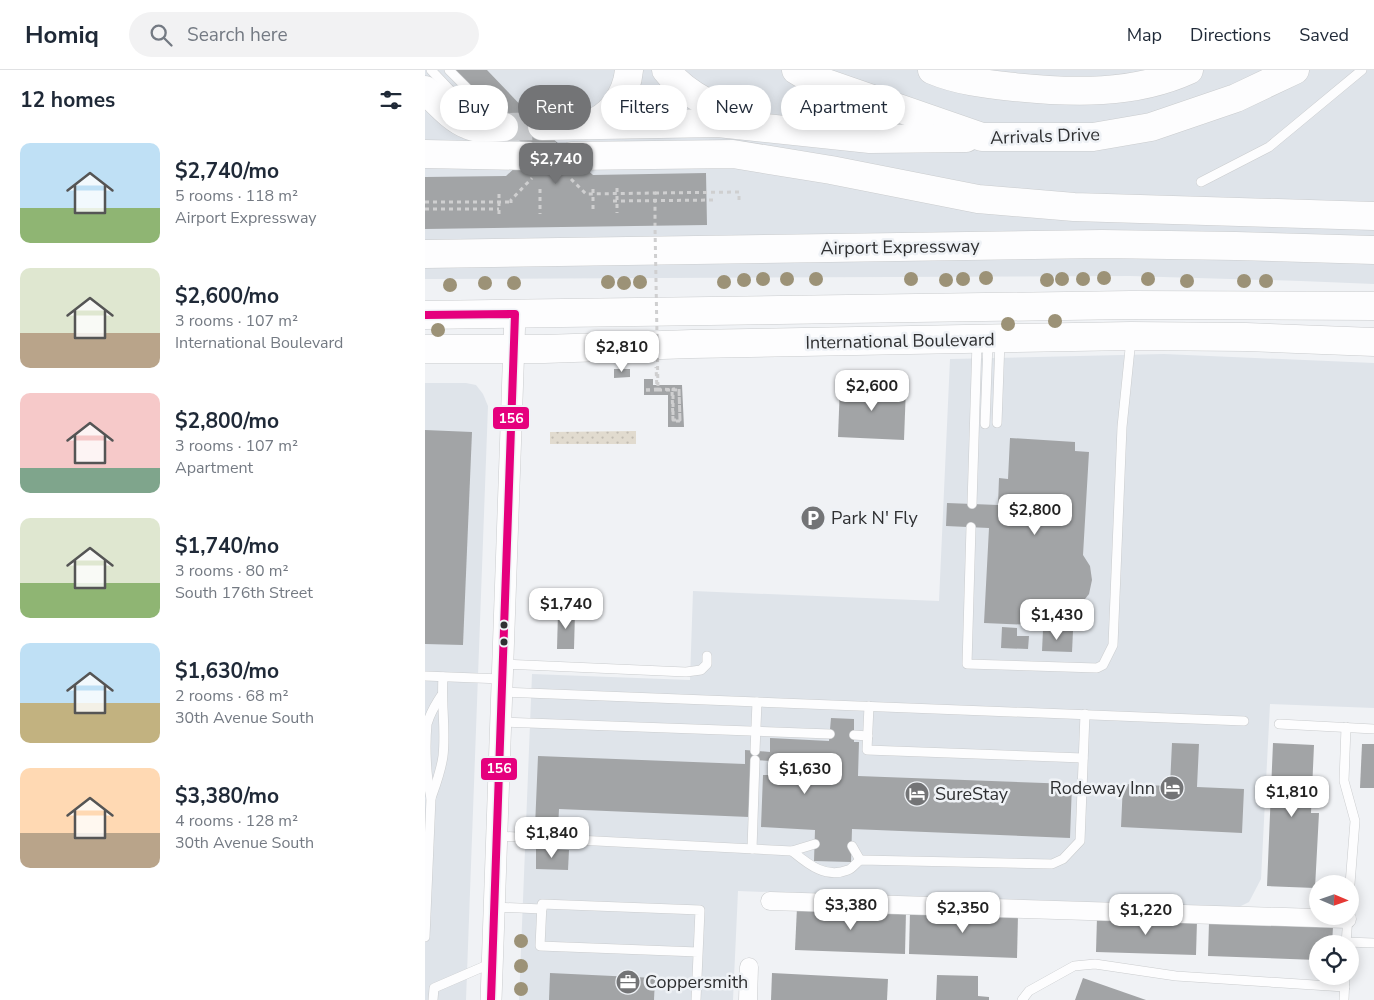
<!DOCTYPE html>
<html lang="en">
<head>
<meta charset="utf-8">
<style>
	body { margin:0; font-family:"Nunito Sans",sans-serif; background:#f2f2f3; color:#1f2937; height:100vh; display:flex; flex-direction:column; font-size:19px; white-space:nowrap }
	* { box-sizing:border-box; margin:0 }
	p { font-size:16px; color:#747a83 }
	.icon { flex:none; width:28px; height:28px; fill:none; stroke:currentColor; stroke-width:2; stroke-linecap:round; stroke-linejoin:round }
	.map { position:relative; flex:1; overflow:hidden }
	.drawer { display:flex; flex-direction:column; background:#fff; width:425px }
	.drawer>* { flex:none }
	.banner { position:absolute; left:15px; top:15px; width:475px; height:45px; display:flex; gap:10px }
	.needle { width:32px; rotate:92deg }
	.controls { position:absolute; left:884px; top:805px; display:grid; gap:10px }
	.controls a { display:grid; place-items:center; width:50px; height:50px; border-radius:50%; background:#fff; box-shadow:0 2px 12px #0003; font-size:25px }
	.price { position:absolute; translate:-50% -42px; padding:0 11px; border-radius:10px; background:#fff; color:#222; font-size:16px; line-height:32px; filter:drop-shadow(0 1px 2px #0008) }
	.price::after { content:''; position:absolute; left:50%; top:30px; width:15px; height:11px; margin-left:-8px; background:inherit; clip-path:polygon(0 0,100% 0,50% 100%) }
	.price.selected { background:#737476; color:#fff }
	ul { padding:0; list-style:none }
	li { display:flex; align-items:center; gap:15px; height:125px; padding:0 20px }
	li span { display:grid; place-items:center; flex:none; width:140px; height:100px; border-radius:10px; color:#555 }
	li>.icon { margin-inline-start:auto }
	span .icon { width:60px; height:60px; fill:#fffc; stroke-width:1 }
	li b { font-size:21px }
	h2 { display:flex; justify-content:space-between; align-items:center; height:60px; padding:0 20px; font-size:21px }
	.chip { padding:0 18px; border-radius:22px; background:#fff; box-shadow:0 2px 12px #0003; font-size:18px; line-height:45px }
	.chip.selected { background:#737476; color:#fff }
	header { display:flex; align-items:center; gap:30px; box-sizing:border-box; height:70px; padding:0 25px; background:#fff; border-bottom:1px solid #e0e1e3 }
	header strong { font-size:24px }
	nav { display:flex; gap:28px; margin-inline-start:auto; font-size:18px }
	.search { width:350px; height:45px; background:#f2f2f3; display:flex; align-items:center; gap:12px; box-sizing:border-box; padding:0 18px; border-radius:28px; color:#747a83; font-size:19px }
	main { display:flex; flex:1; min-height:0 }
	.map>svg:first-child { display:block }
</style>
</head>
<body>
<header>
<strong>Homiq</strong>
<div class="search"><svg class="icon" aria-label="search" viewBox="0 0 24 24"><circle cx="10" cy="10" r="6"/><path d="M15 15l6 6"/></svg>Search here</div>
<nav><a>Map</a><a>Directions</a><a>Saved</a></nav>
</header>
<main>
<section class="drawer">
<h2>12 homes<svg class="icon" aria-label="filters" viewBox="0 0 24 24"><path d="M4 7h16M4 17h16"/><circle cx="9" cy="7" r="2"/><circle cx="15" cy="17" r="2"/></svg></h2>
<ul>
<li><span style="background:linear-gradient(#bfe0f5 65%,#8fb573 0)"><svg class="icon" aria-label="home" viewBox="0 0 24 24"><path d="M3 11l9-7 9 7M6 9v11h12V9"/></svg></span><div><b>$2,740/mo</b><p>5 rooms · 118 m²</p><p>Airport Expressway</p></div></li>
<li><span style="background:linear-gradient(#dfe7d0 65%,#b9a48a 0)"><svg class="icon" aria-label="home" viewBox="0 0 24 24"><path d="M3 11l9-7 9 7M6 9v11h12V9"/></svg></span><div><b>$2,600/mo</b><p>3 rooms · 107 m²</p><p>International Boulevard</p></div></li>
<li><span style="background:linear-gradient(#f6c9c9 75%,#7fa58c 0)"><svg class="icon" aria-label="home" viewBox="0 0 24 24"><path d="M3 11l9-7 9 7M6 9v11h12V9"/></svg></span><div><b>$2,800/mo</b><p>3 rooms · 107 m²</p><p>Apartment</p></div></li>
<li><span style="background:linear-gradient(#dfe7d0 65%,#8fb573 0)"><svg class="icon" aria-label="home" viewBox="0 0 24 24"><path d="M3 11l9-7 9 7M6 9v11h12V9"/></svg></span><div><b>$1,740/mo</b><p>3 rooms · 80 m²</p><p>South 176th Street</p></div></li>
<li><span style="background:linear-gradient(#bfe0f5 60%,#c2b280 0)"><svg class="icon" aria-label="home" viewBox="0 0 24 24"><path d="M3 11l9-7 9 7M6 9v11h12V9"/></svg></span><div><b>$1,630/mo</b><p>2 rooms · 68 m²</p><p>30th Avenue South</p></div></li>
<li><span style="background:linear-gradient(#ffd9b3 65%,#b9a48a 0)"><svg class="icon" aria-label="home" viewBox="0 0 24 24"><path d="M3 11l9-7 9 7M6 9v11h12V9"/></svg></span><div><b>$3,380/mo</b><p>4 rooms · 128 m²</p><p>30th Avenue South</p></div></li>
</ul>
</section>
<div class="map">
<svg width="949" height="930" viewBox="0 0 949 930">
	<defs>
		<pattern id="grass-dots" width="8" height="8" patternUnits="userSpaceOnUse" patternTransform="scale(1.25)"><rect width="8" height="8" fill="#e1dbcf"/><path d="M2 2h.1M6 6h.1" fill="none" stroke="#c1bcb2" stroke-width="1.8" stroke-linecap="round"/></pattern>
	</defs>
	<rect width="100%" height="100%" fill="#f0f2f5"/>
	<g fill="#dfe4ea">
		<polygon points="0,0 949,0 949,214 876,211 705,206 0,209"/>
		<polygon points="739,284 949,293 949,638 845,634 836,809 824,832 808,840 666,833 313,821 308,930 94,930 107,604 265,610 268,521 514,531 525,289"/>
		<polygon points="0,313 41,313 51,315 58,324 63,336 41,930 0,930"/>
	</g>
	<polygon fill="url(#grass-dots)" points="211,361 211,374 125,374 125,362"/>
	<g fill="#a2a4a6">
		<polygon points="29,0 62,0 124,65 168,105 281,103 282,155 0,159 0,107 81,106 106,83"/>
		<polygon points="189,299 205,299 205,307 189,308"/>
		<polygon points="219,309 228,309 228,315 257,315 259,357 243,357 243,325 219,325"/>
		<polygon points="415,315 481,317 479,370 413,367"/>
		<polygon points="0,360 47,362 38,575 0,574"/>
		<polygon points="585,368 650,372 650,381 664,382 658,485 665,496 667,510 664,524 656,534 655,557 559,553 564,458 521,456 522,433 573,435 574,408 583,409"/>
		<polygon points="133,542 150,542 149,579 132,579"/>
		<polygon points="577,557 592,558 592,566 604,566 603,579 576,578"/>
		<polygon points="618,560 648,561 647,582 617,581"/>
		<polygon points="406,648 429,649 429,672 434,672 433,706 647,714 645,768 427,759 426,792 389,791 390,760 336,757 338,705 346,705 347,691 326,690 324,747 134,739 133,758 110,757 113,686 320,694 320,680 345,682 345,668 404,671"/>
		<polygon points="747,673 774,674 772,717 819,719 817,763 696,757 698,714 745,716"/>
		<polygon points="848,673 889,675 886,743 894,743 890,818 842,816"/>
		<polygon points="937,674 949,674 949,718 935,718"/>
		<polygon points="111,778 144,780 143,800 111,799"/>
		<polygon points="372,837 481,841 480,884 370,880"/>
		<polygon points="485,841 593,845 592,888 484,884"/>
		<polygon points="672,847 772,851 771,885 671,882"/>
		<polygon points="784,852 908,857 907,874 892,874 892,890 783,886"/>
		<polygon points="125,903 230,908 229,930 124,930"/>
		<polygon points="347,903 463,909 462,930 346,930"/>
		<polygon points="512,905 553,906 553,926 564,927 564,930 511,930"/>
		<polygon points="658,908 721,930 650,930"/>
	</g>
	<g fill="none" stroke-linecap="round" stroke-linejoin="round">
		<polyline stroke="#c9cbce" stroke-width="28" stroke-dasharray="28 14" stroke-linecap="butt" points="79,57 117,56"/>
		<polyline stroke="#c9cbce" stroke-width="28" stroke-dasharray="28 14" stroke-linecap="butt" points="103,86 147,86"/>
		<defs>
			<g id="service">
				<polyline points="6,0 44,40 54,48"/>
				<polyline points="24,0 74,50"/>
				<polyline points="776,112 844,77 937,0"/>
				<polyline points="572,353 575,271"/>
				<polyline points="560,354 563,272"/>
				<polyline points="547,434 552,272"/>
				<polyline points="546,457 542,594 672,598 678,595 688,575 697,357 706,269"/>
				<polyline points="78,594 261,602 276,600 282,594 282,586"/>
				<polyline points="0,606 77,609"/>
				<polyline points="77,622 819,651"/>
				<polyline points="444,636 442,680 658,688"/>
				<polyline points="76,652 405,664"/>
				<polyline points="854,654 949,659"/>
				<polyline points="921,657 919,711 930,751 925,814"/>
				<polyline points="429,665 443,666"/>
				<polyline points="330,681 332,632"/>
				<path d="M6,728C11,714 16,701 18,686C21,660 16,633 18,607"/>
				<path d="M72,766L367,781C383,794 400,809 423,800C427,799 431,793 435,790L627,794L638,789L655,771L660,644"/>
				<polyline points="427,776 435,790"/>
				<polyline points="327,779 330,690"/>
				<polyline points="367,781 390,774"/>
				<polyline points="69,837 117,839"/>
				<path d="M0,867L6,728C1,706 0,676 2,654C5,644 10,635 16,626"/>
				<polyline points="921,872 949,873"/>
				<polyline points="921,874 923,846"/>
				<polyline points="8,930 9,918 67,893"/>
				<polyline points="271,930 275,840 117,834 115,876 273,882"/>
				<polyline points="597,930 604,921 649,896 670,894 751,906 920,917"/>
				<polyline points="919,930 920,906"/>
			</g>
			<g id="minor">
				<polyline points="345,831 922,849"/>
				<polyline points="323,930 324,897"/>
			</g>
			<polyline id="tertiary" points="66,930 90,244"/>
			<g id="primary">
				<polyline points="0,245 706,235 949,236"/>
				<polyline points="0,279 119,279 267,274 706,266 821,267 949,272"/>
			</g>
			<g id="trunk">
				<path d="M241,0C261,26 290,36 318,50"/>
				<polyline points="371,0 381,6 557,67 668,67 726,57 811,28 870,0"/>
				<path d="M507,0C533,11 561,14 589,17C647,23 709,25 764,0"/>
				<path d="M0,20C13,32 27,49 43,55C55,60 68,57 79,57"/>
				<path d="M160,55C185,50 202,24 204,0"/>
				<polyline points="117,56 293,53 445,69 541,68"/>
			</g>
			<g id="motorway">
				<polyline points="0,84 103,86"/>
				<polyline points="147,86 308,84 406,100 553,129 649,137 949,146"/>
				<polyline points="0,184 677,174 811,176 949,180"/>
			</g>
		</defs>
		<use href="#service" stroke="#caccce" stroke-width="10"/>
		<use href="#minor" stroke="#caccce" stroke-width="19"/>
		<use href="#tertiary" stroke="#caccce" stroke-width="22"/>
		<use href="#primary" stroke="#caccce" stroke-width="29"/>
		<use href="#trunk" stroke="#caccce" stroke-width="29"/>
		<use href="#motorway" stroke="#caccce" stroke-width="29"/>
		<g stroke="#cfcfd0" stroke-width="3" stroke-dasharray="4 4" stroke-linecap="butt">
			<polyline points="146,109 161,124 230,123 230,156"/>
			<polyline points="192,118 192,143"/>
			<polyline points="115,119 115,144"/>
			<polyline points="168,119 168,143"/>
			<polyline points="230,123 314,122 314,130"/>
			<polyline points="188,131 291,130"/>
			<polyline points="0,132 86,132"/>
			<polyline points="86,133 86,130 107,108"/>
			<polyline points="0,139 74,139"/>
			<polyline points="74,144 74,120"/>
			<polyline points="232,319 254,320"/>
			<polyline points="221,320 232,319 231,297"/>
		</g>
		<use href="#service" stroke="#fdfdfe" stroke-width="9"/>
		<use href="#minor" stroke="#fdfdfe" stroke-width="18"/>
		<use href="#tertiary" stroke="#fdfdfe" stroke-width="21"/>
		<use href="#primary" stroke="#fdfdfe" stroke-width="28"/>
		<use href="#trunk" stroke="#fdfdfe" stroke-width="28"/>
		<use href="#motorway" stroke="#fdfdfe" stroke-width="28"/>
		<g stroke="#cfcfd0" stroke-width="3" stroke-dasharray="4 4" stroke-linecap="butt">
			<polyline points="221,320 233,320 230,156"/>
			<polyline points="233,320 247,320 248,351 255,351 254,319 248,319 248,350 255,350 254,320"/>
		</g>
		<defs>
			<polyline id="bus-1" points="0,245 90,244 66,930"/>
		</defs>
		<use href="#bus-1" stroke="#eff2f6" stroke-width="11"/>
		<use href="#bus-1" stroke="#e5007d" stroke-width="8"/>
	</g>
	<g fill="#9c9277">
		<circle cx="561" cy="208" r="7"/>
		<circle cx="679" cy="208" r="7"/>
		<circle cx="338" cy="209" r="7"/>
		<circle cx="362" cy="209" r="7"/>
		<circle cx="391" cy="209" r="7"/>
		<circle cx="486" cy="209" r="7"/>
		<circle cx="538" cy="209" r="7"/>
		<circle cx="637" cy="209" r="7"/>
		<circle cx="658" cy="209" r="7"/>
		<circle cx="723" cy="209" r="7"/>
		<circle cx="319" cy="210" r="7"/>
		<circle cx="521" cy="210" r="7"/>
		<circle cx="622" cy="210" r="7"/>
		<circle cx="762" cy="211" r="7"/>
		<circle cx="819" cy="211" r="7"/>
		<circle cx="841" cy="211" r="7"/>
		<circle cx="183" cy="212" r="7"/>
		<circle cx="215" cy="212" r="7"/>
		<circle cx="299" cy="212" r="7"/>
		<circle cx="60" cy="213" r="7"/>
		<circle cx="89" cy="213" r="7"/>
		<circle cx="199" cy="213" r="7"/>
		<circle cx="25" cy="215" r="7"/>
		<circle cx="630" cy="251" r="7"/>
		<circle cx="583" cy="254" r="7"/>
		<circle cx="13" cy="260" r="7"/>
		<circle cx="96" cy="871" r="7"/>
		<circle cx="96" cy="896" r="7"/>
		<circle cx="96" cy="919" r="7"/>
	</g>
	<defs>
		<symbol id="parking-disc" viewBox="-11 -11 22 22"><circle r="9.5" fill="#737476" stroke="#eff2f6"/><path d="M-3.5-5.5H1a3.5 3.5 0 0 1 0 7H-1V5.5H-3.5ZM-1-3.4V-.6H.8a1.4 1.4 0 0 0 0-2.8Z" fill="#fff"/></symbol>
		<symbol id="hotel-disc" viewBox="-11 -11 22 22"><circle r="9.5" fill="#737476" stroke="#eff2f6"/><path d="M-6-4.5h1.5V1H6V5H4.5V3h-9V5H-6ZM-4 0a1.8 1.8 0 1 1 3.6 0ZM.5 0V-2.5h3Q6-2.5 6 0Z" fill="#fff"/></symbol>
		<symbol id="office-disc" viewBox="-11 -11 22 22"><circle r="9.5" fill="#737476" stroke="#eff2f6"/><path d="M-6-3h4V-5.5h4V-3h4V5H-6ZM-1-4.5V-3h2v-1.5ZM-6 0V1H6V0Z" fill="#fff"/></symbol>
	</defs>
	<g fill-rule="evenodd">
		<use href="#parking-disc" x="374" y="434" width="28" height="28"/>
		<use href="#hotel-disc" x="733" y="704" width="28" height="28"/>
		<use href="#hotel-disc" x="478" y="710" width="28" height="28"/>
		<use href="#office-disc" x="189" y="898" width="28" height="28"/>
	</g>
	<g fill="#2f3032" stroke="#eff2f6" stroke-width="2">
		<circle cx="79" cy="555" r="4.5"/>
		<circle cx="79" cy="572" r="4.5"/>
	</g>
	<g text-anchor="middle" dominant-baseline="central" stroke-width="5" stroke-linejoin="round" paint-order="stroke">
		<g font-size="18" fill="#2f3032" stroke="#eff2f6">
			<text transform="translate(620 66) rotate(-2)">Arrivals Drive</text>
			<text transform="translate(475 177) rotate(-1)">Airport Expressway</text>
			<text transform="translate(475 271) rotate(-1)">International Boulevard</text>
		</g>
		<g font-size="18" fill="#2f3032" stroke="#eff2f6" text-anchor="start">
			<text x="406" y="448">Park N' Fly</text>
			<text x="730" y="718" text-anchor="end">Rodeway Inn</text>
			<text x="510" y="724">SureStay</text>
			<text x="220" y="912">Coppersmith</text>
		</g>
	</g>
	<g stroke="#eff2f6" stroke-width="2">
		<rect x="67" y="336" width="38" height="24" rx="5" fill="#e5007d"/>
		<rect x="55" y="687" width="38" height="24" rx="5" fill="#e5007d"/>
	</g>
	<g font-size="14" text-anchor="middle" font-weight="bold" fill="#fff">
		<text x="86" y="353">156</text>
		<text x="74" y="703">156</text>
	</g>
</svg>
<div class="controls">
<a><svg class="needle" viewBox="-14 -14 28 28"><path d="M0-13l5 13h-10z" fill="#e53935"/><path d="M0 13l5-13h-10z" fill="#747a83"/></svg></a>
<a><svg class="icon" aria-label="locate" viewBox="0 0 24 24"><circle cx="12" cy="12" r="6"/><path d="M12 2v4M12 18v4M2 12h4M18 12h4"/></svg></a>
</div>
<b class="price selected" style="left:131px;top:115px">$2,740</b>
<b class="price" style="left:197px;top:303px">$2,810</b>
<b class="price" style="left:447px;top:342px">$2,600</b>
<b class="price" style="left:610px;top:466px">$2,800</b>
<b class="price" style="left:141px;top:560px">$1,740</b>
<b class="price" style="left:632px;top:571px">$1,430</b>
<b class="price" style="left:380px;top:725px">$1,630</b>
<b class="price" style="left:867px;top:748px">$1,810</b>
<b class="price" style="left:127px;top:789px">$1,840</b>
<b class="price" style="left:426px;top:861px">$3,380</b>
<b class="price" style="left:538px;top:864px">$2,350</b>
<b class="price" style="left:721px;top:866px">$1,220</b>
<div class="banner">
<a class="chip">Buy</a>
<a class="chip selected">Rent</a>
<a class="chip">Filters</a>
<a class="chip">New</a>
<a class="chip">Apartment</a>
</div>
</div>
</main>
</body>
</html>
